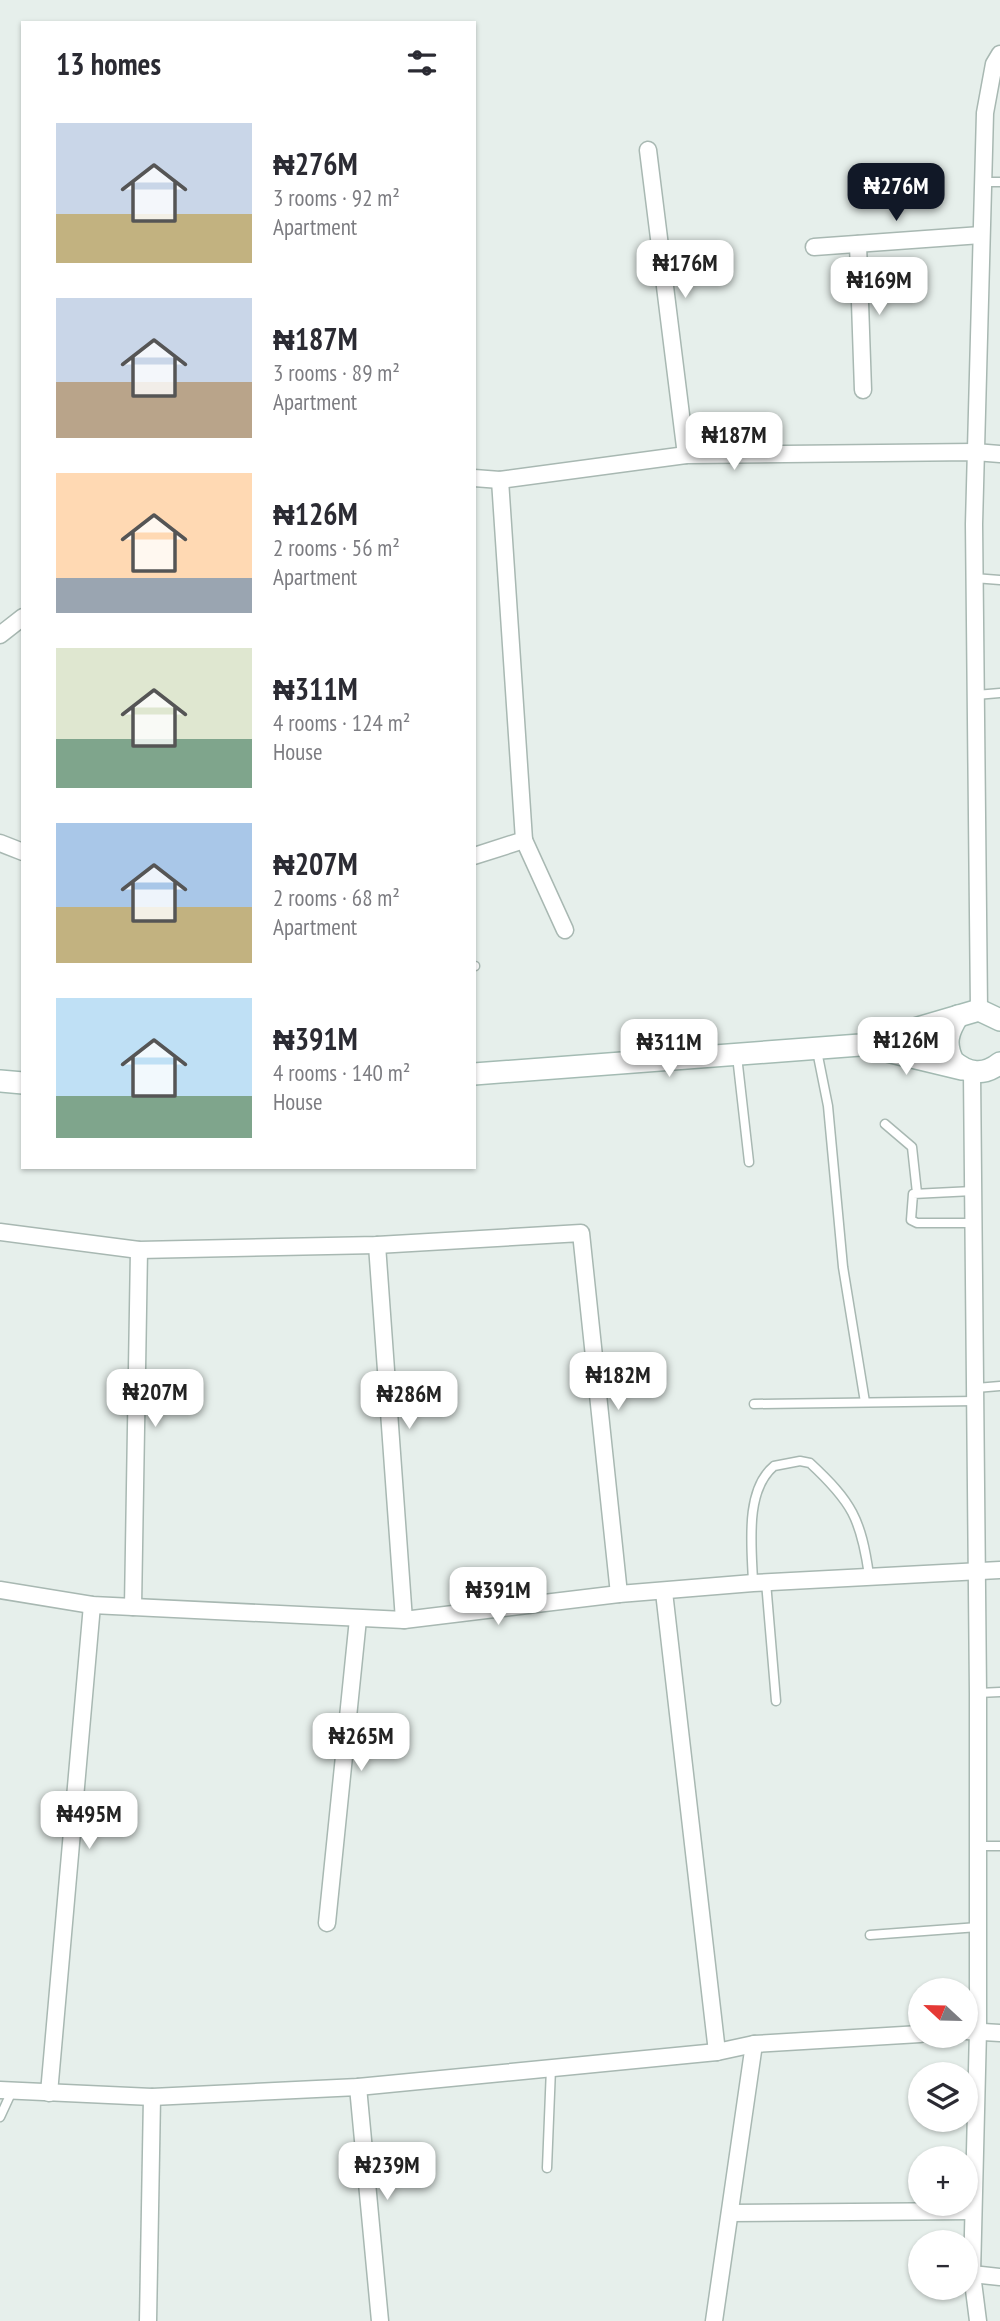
<!DOCTYPE html>
<html lang="en">
<head>
<meta charset="utf-8">
<style>
	body { margin:0; font-family:"PT Sans Narrow",sans-serif; background:#f2f2f3; color:#2b2b33; height:100vh; display:flex; flex-direction:column; font-size:26px; white-space:nowrap }
	* { box-sizing:border-box; margin:0 }
	p { font-size:23px; color:#7c7c81 }
	.icon { flex:none; width:38px; height:38px; fill:none; stroke:currentColor; stroke-width:2; stroke-linecap:round; stroke-linejoin:round }
	.map { position:relative; flex:1; overflow:hidden }
	.panel { position:absolute; left:21px; top:21px; width:455px; height:1148px; display:flex; flex-direction:column; background:#fff; border-radius:0px; box-shadow:0 2px 5px #0004 }
	.panel>* { flex:none }
	.needle { width:46px; rotate:292deg }
	.tools { position:absolute; left:908px; top:1978px; display:grid; gap:14px }
	.tools a { display:grid; place-items:center; width:70px; height:70px; border-radius:50%; background:#fff; box-shadow:0 2px 5px #0004; font-size:35px }
	.price { position:absolute; translate:-50% -60px; padding:0 16px; border-radius:14px; background:#fff; color:#222; font-size:23px; line-height:46px; filter:drop-shadow(0 2px 4px #0008) }
	.price::after { content:''; position:absolute; left:50%; top:42px; width:21px; height:16px; margin-left:-10px; background:inherit; clip-path:polygon(0 0,100% 0,50% 100%) }
	.price.on { background:#111827; color:#fff }
	ul { padding:0; list-style:none }
	li { display:flex; align-items:center; gap:21px; height:175px; padding:0 35px }
	li span { display:grid; place-items:center; flex:none; width:196px; height:140px; border-radius:0px; color:#555 }
	li>.icon { margin-inline-start:auto }
	span .icon { width:84px; height:84px; fill:#fffc; stroke-width:1 }
	li b { font-size:30px }
	h2 { display:flex; justify-content:space-between; align-items:center; height:84px; padding:0 35px; font-size:30px }
	.map>svg:first-child { display:block }
</style>
</head>
<body>
<div class="map">
<svg width="1000" height="2321" viewBox="0 0 1000 2321">
	<rect width="100%" height="100%" fill="#e6efeb"/>
	<g fill="none" stroke-linecap="round" stroke-linejoin="round">
		<defs>
			<g id="lane">
				<polyline points="983,182 1000,182"/>
				<polyline points="974,578 1000,580"/>
				<polyline points="976,695 1000,693"/>
				<polyline points="474,966 475,966"/>
				<polyline points="817,1051 828,1106 843,1267 865,1402"/>
				<polyline points="737,1056 749,1162"/>
				<polyline points="885,1124 912,1147 917,1193"/>
				<polyline points="973,1191 913,1194 911,1220 917,1223 974,1223"/>
				<polyline points="976,1388 1000,1386"/>
				<polyline points="754,1404 975,1401"/>
				<polyline points="766,1582 776,1701"/>
				<path d="M753,1583C752,1548 744,1491 774,1466L800,1461L810,1463C852,1502 861,1519 869,1575"/>
				<polyline points="978,1693 1000,1692"/>
				<polyline points="978,1846 1000,1846"/>
				<polyline points="870,1935 978,1927"/>
				<polyline points="0,2117 12,2091"/>
				<polyline points="547,2168 551,2068"/>
			</g>
			<g id="street">
				<polyline points="648,150 686,455"/>
				<polyline points="858,244 863,390"/>
				<polyline points="814,247 981,235"/>
				<polyline points="474,478 500,480 686,455 975,452 1000,454"/>
				<polyline points="0,635 23,617"/>
				<polyline points="524,840 565,930"/>
				<polyline points="0,843 23,852"/>
				<polyline points="474,856 524,840 500,480"/>
				<polyline points="979,1010 974,524 985,113 994,64 1000,54"/>
				<polyline points="972,1073 978,1693 978,2030 972,2274 978,2321"/>
				<polyline points="0,1232 139,1250 377,1245 581,1233 619,1594"/>
				<polyline points="377,1245 404,1620"/>
				<polyline points="0,1590 92,1605 404,1620 619,1594 753,1583 1000,1570"/>
				<polyline points="664,1592 717,2052"/>
				<polyline points="133,1607 139,1250"/>
				<polyline points="327,1923 358,1619"/>
				<polyline points="966,2031 1000,2033"/>
				<polyline points="358,2087 380,2321"/>
				<polyline points="0,2090 152,2097 358,2087 717,2052 754,2044 920,2034"/>
				<polyline points="49,2093 92,1605"/>
				<polyline points="730,2213 973,2211"/>
				<polyline points="972,2274 1000,2277"/>
				<polyline points="148,2321 152,2097"/>
				<polyline points="714,2321 754,2044"/>
			</g>
			<g id="secondary">
				<path d="M958,1016C948,1032 944,1043 953,1061C968,1074 984,1076 1000,1063"/>
				<polyline points="862,1045 962,1069"/>
				<polyline points="474,1074 860,1045 979,1010 1000,1020"/>
				<polyline points="0,1081 23,1083"/>
			</g>
		</defs>
		<use href="#lane" stroke="#a8b8b2" stroke-width="11"/>
		<use href="#street" stroke="#a8b8b2" stroke-width="19"/>
		<use href="#secondary" stroke="#a4bbb3" stroke-width="24"/>
		<use href="#lane" stroke="#fff" stroke-width="8"/>
		<use href="#street" stroke="#fff" stroke-width="16"/>
		<use href="#secondary" stroke="#fff" stroke-width="21"/>
	</g>
</svg>
<div class="tools">
<a><svg class="needle" viewBox="-14 -14 28 28"><path d="M0-13l5 13h-10z" fill="#e53935"/><path d="M0 13l5-13h-10z" fill="#7c7c81"/></svg></a>
<a><svg class="icon" aria-label="layers" viewBox="0 0 24 24"><path d="M12 4l9 5-9 5-9-5zM3 14l9 5 9-5"/></svg></a>
<a>+</a>
<a>−</a>
</div>
<b class="price on" style="left:896px;top:223px">₦276M</b>
<b class="price" style="left:685px;top:300px">₦176M</b>
<b class="price" style="left:879px;top:317px">₦169M</b>
<b class="price" style="left:734px;top:472px">₦187M</b>
<b class="price" style="left:906px;top:1077px">₦126M</b>
<b class="price" style="left:669px;top:1079px">₦311M</b>
<b class="price" style="left:618px;top:1412px">₦182M</b>
<b class="price" style="left:155px;top:1429px">₦207M</b>
<b class="price" style="left:409px;top:1431px">₦286M</b>
<b class="price" style="left:498px;top:1627px">₦391M</b>
<b class="price" style="left:361px;top:1773px">₦265M</b>
<b class="price" style="left:89px;top:1851px">₦495M</b>
<b class="price" style="left:387px;top:2202px">₦239M</b>
<section class="panel">
<h2>13 homes<svg class="icon" aria-label="filters" viewBox="0 0 24 24"><path d="M4 7h16M4 17h16"/><circle cx="9" cy="7" r="2"/><circle cx="15" cy="17" r="2"/></svg></h2>
<ul>
<li><span style="background:linear-gradient(#c9d6e8 65%,#c2b280 0)"><svg class="icon" aria-label="home" viewBox="0 0 24 24"><path d="M3 11l9-7 9 7M6 9v11h12V9"/></svg></span><div><b>₦276M</b><p>3 rooms · 92 m²</p><p>Apartment</p></div></li>
<li><span style="background:linear-gradient(#c9d6e8 60%,#b9a48a 0)"><svg class="icon" aria-label="home" viewBox="0 0 24 24"><path d="M3 11l9-7 9 7M6 9v11h12V9"/></svg></span><div><b>₦187M</b><p>3 rooms · 89 m²</p><p>Apartment</p></div></li>
<li><span style="background:linear-gradient(#ffd9b3 75%,#9aa5b1 0)"><svg class="icon" aria-label="home" viewBox="0 0 24 24"><path d="M3 11l9-7 9 7M6 9v11h12V9"/></svg></span><div><b>₦126M</b><p>2 rooms · 56 m²</p><p>Apartment</p></div></li>
<li><span style="background:linear-gradient(#dfe7d0 65%,#7fa58c 0)"><svg class="icon" aria-label="home" viewBox="0 0 24 24"><path d="M3 11l9-7 9 7M6 9v11h12V9"/></svg></span><div><b>₦311M</b><p>4 rooms · 124 m²</p><p>House</p></div></li>
<li><span style="background:linear-gradient(#a9c7e8 60%,#c2b280 0)"><svg class="icon" aria-label="home" viewBox="0 0 24 24"><path d="M3 11l9-7 9 7M6 9v11h12V9"/></svg></span><div><b>₦207M</b><p>2 rooms · 68 m²</p><p>Apartment</p></div></li>
<li><span style="background:linear-gradient(#bfe0f5 70%,#7fa58c 0)"><svg class="icon" aria-label="home" viewBox="0 0 24 24"><path d="M3 11l9-7 9 7M6 9v11h12V9"/></svg></span><div><b>₦391M</b><p>4 rooms · 140 m²</p><p>House</p></div></li>
</ul>
</section>
</div>
</body>
</html>
